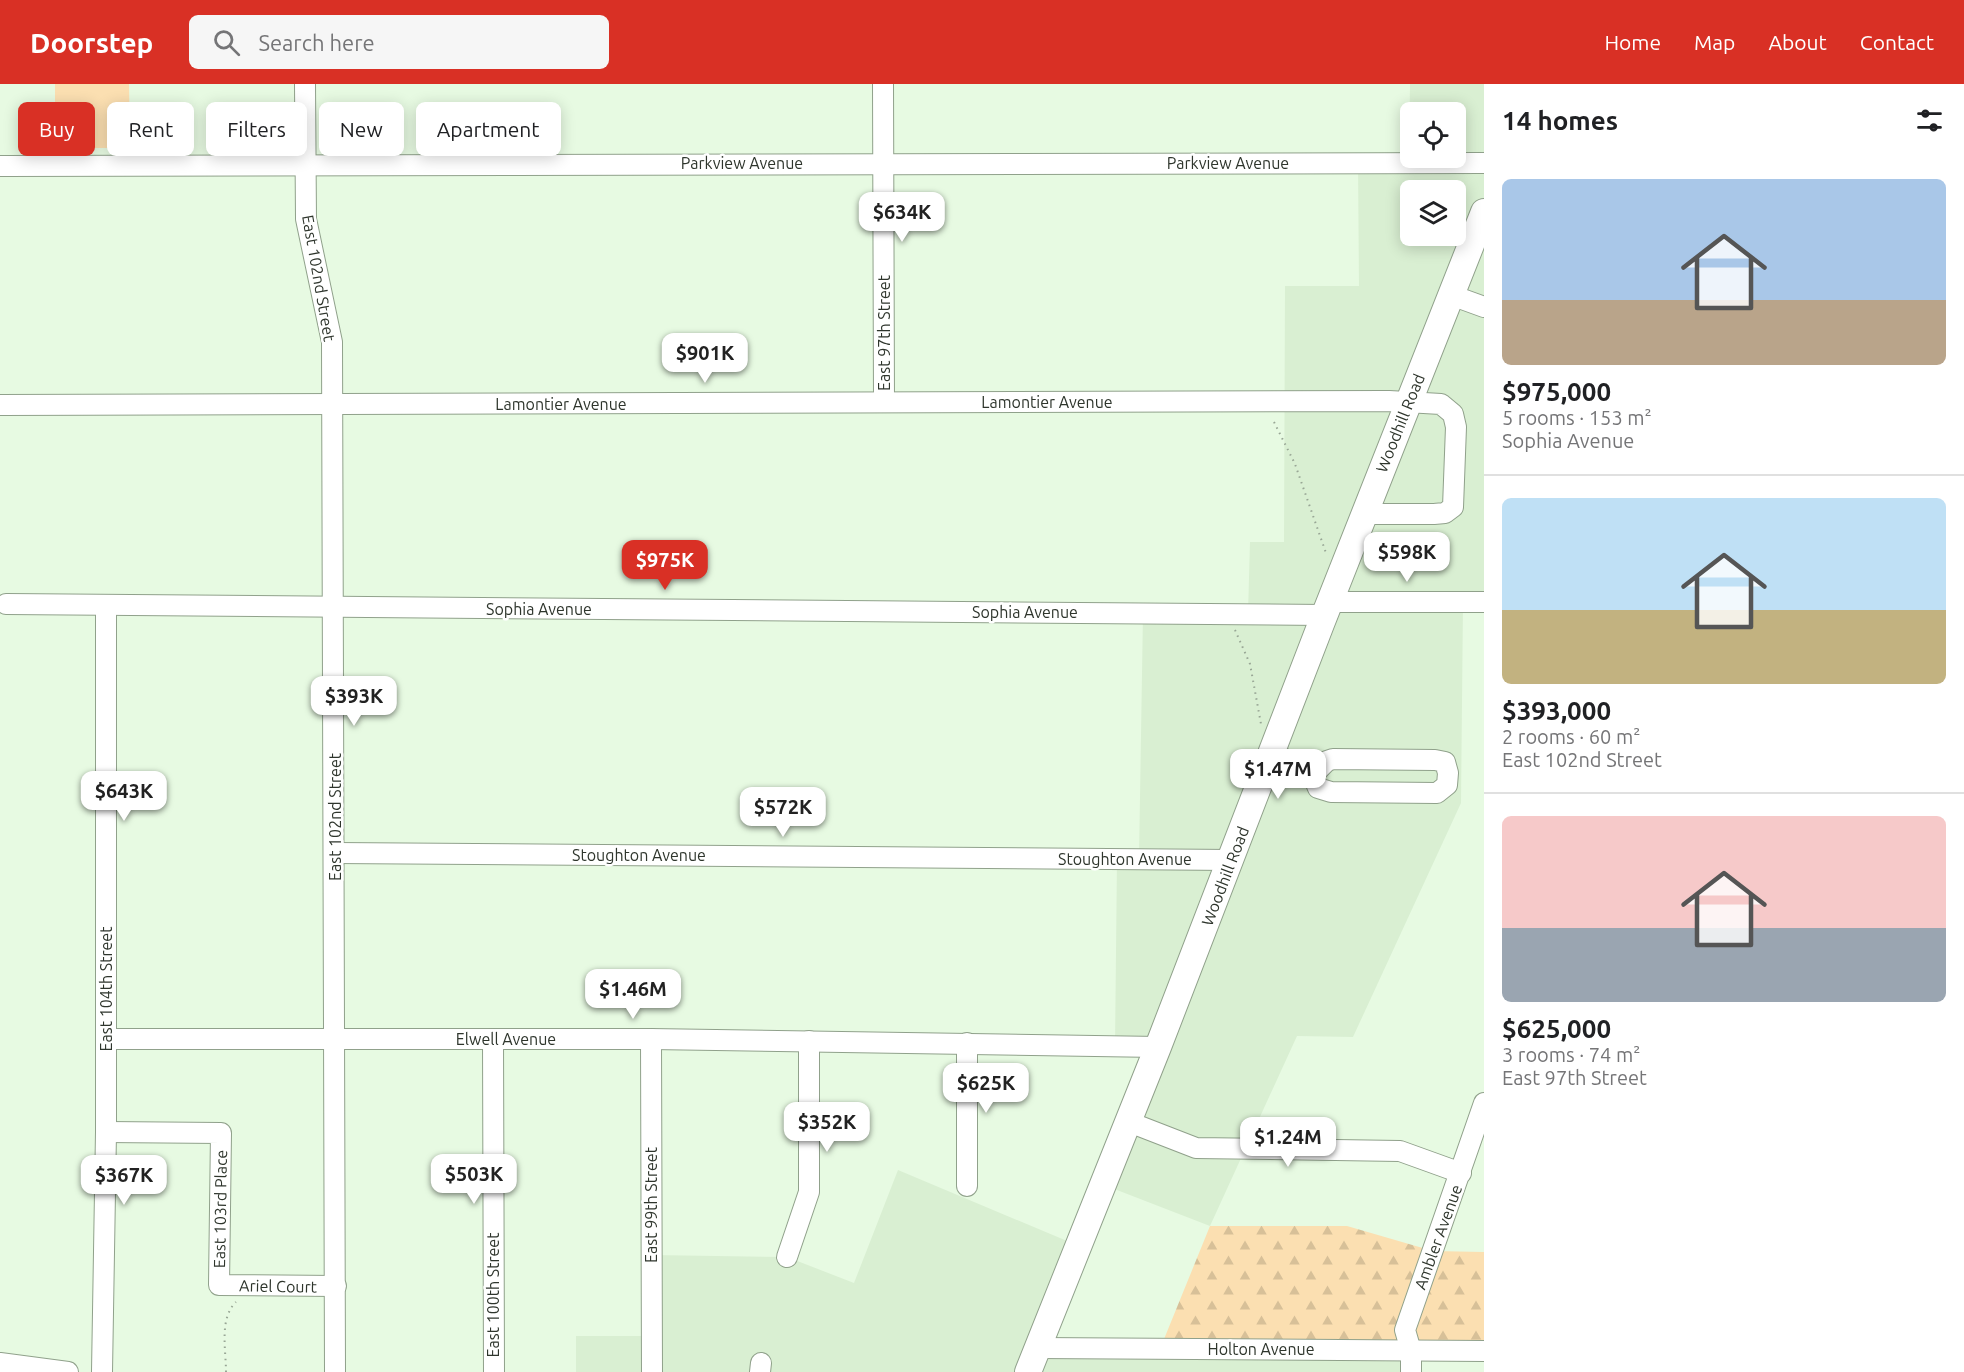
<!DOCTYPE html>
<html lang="en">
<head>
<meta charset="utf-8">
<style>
	body { margin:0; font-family:Ubuntu,sans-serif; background:#f6f6f6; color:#202124; height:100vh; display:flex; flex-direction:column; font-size:22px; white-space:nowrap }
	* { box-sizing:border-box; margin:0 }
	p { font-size:20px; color:#757577 }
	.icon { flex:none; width:33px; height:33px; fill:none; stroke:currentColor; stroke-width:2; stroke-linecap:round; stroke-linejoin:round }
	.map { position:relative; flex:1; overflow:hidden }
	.panel { display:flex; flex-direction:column; background:#fff; width:480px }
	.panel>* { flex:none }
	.banner { position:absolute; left:18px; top:18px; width:570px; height:54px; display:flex; gap:12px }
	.tools { position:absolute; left:1400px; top:18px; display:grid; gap:12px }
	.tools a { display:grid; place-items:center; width:66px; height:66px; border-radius:9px; background:#fff; box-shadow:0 3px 15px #0003; font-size:30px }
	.price { position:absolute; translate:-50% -51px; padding:0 14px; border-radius:12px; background:#fff; color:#222; font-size:20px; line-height:39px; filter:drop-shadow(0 2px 3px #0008) }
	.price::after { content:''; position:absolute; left:50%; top:36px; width:18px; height:14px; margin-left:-9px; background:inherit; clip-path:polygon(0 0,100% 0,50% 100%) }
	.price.on { background:#d93025; color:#fff }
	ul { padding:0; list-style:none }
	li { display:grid; align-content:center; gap:12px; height:318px; padding:0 18px }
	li+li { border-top:2px solid #e0e0e0 }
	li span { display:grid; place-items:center; height:186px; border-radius:9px; color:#555 }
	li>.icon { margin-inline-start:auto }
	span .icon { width:108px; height:108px; fill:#fffc; stroke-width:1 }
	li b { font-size:26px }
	h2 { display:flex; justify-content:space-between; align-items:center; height:72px; padding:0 18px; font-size:26px }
	.pill { padding:0 21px; border-radius:9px; background:#fff; box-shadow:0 3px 15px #0003; font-size:21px; line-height:54px }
	.pill.on { background:#d93025; color:#fff }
	header { display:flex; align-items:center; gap:36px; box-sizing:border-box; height:84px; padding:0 30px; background:#d93025; color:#fff }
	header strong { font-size:28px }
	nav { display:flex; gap:33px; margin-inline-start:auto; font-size:21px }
	.search { width:420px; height:54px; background:#f6f6f6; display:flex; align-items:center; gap:15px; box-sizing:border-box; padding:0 21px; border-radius:9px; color:#757577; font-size:22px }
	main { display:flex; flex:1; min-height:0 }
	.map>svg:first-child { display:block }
</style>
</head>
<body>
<header>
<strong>Doorstep</strong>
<div class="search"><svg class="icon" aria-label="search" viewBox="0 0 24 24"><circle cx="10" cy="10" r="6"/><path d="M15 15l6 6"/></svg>Search here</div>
<nav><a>Home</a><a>Map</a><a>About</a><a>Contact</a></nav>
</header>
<main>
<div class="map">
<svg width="1484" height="1288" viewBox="0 0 1484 1288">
	<defs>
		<pattern id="forest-firs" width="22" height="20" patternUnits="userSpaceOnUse" patternTransform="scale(1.5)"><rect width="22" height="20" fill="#fbdfb1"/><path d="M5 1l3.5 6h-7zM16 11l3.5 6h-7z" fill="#d7c098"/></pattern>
	</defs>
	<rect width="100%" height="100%" fill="#e7fae2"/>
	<g fill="#d9efd2" fill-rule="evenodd">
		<path d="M1410,0H1484V518L1463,519L1461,719L1353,953L1297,952L1210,1142L1104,1101L1158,964L1115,962L1117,775H1139L1143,529L1248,530L1250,458H1284L1285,202H1359L1358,79H1409ZM1410,28H1455V74H1410ZM1410,106H1455V152H1410Z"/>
		<polygon points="898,1086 1079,1162 1038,1264 1411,1267 1411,1288 576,1288 576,1252 652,1252 652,1171 787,1173 854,1199"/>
	</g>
	<polygon fill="#fbdfb1" points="55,0 129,0 130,64 55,64"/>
	<polygon fill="url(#forest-firs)" points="1210,1142 1347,1142 1433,1167 1484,1168 1484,1267 1160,1265"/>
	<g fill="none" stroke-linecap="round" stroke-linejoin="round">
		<defs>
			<g id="minor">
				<polyline points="305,0 306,135 332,258 335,1288"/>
				<polyline points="883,0 884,318"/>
				<polyline points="0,82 1484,79"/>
				<polyline points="1451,211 1484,223"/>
				<polyline points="0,321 1389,317 1441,320 1453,330 1456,343 1453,423 1445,429 1434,430 1364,430"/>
				<polyline points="1330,518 1484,518"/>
				<polyline points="6,520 1325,531"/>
				<polyline points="1272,670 1310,685 1318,704 1331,708 1437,709 1447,701 1448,689 1445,678 1435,676 1333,675 1327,677 1314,690"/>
				<polyline points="335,769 1232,776"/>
				<polyline points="106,955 651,955 1158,963"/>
				<polyline points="493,955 494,1288"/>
				<polyline points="651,955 652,1288"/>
				<polyline points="967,959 967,1102"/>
				<polyline points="1129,1038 1196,1064 1400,1067 1461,1089"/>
				<polyline points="106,1048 221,1049 219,1201 336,1202"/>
				<polyline points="787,1173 809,1108 809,957"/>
				<polyline points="1038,1264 1484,1267"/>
				<polyline points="0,1279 68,1288"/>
				<polyline points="102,1288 106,1048 106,522"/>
				<polyline points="760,1288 761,1279"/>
				<polyline points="1411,1288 1411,1267 1405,1246 1484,1019"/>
			</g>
			<polyline id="major" points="1028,1288 1158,963 1321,540 1484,128"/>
		</defs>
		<use href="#minor" stroke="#90a18b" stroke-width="22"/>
		<use href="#major" stroke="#90a18b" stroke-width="28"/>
		<g stroke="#98a695" stroke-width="2" stroke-dasharray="1.5 4.5" stroke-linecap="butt">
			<polyline points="1274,338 1295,380 1326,469"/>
			<polyline points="1235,546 1250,580 1261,640"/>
			<path d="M226,1288C226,1266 219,1234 236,1218"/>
		</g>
		<use href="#minor" stroke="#fff" stroke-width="20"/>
		<use href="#major" stroke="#fff" stroke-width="26"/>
	</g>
	<g text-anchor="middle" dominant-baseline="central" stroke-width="5" stroke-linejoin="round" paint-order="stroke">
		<g font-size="16" fill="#2e352c" stroke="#fff">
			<text x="742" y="79">Parkview Avenue</text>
			<text x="1228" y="79">Parkview Avenue</text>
			<text transform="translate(319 194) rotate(80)">East 102nd Street</text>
			<text transform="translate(884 249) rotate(-90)">East 97th Street</text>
			<text x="1047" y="318">Lamontier Avenue</text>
			<text x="561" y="320">Lamontier Avenue</text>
			<text transform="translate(1400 339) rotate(-68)">Woodhill Road</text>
			<text x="539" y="525">Sophia Avenue</text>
			<text x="1025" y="528">Sophia Avenue</text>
			<text transform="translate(335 733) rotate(-90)">East 102nd Street</text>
			<text x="639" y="771">Stoughton Avenue</text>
			<text x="1125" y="775">Stoughton Avenue</text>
			<text transform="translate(1225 792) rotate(-69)">Woodhill Road</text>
			<text transform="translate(106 905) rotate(-90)">East 104th Street</text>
			<text x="506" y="955">Elwell Avenue</text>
			<text transform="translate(651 1121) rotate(-90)">East 99th Street</text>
			<text transform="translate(220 1125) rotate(-89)">East 103rd Place</text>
			<text transform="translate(1438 1153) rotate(-70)">Ambler Avenue</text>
			<text transform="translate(278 1202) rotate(1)">Ariel Court</text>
			<text transform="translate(493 1211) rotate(-90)">East 100th Street</text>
			<text x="1261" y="1265">Holton Avenue</text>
		</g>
	</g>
</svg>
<div class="tools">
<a><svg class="icon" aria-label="locate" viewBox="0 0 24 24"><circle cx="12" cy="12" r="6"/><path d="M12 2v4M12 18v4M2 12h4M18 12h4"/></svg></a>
<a><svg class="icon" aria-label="layers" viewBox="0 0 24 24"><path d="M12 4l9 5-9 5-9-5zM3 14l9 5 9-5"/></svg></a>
</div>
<b class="price" style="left:902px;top:159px">$634K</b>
<b class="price" style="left:705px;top:300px">$901K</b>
<b class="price" style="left:1407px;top:499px">$598K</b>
<b class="price on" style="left:665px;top:507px">$975K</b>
<b class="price" style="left:354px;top:643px">$393K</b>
<b class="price" style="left:1278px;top:716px">$1.47M</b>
<b class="price" style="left:124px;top:738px">$643K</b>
<b class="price" style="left:783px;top:754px">$572K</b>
<b class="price" style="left:633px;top:936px">$1.46M</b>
<b class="price" style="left:986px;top:1030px">$625K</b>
<b class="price" style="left:827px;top:1069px">$352K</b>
<b class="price" style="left:1288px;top:1084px">$1.24M</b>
<b class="price" style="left:474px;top:1121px">$503K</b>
<b class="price" style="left:124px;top:1122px">$367K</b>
<div class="banner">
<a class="pill on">Buy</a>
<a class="pill">Rent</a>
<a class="pill">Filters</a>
<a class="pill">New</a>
<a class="pill">Apartment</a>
</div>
</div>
<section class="panel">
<h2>14 homes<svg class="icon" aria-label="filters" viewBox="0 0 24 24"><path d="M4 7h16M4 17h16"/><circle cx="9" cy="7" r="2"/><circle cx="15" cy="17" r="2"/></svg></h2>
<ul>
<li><span style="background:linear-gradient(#a9c7e8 65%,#b9a48a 0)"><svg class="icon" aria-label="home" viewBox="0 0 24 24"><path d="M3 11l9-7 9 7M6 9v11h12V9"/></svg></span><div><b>$975,000</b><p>5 rooms · 153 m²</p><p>Sophia Avenue</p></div></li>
<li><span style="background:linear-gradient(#bfe0f5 60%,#c2b280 0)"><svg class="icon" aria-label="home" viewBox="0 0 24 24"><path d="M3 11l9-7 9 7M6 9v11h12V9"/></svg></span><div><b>$393,000</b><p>2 rooms · 60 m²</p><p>East 102nd Street</p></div></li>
<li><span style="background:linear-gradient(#f6c9c9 60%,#9aa5b1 0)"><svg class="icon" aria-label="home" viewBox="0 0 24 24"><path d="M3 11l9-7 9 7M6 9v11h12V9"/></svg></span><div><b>$625,000</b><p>3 rooms · 74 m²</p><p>East 97th Street</p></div></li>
</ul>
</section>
</main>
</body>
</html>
